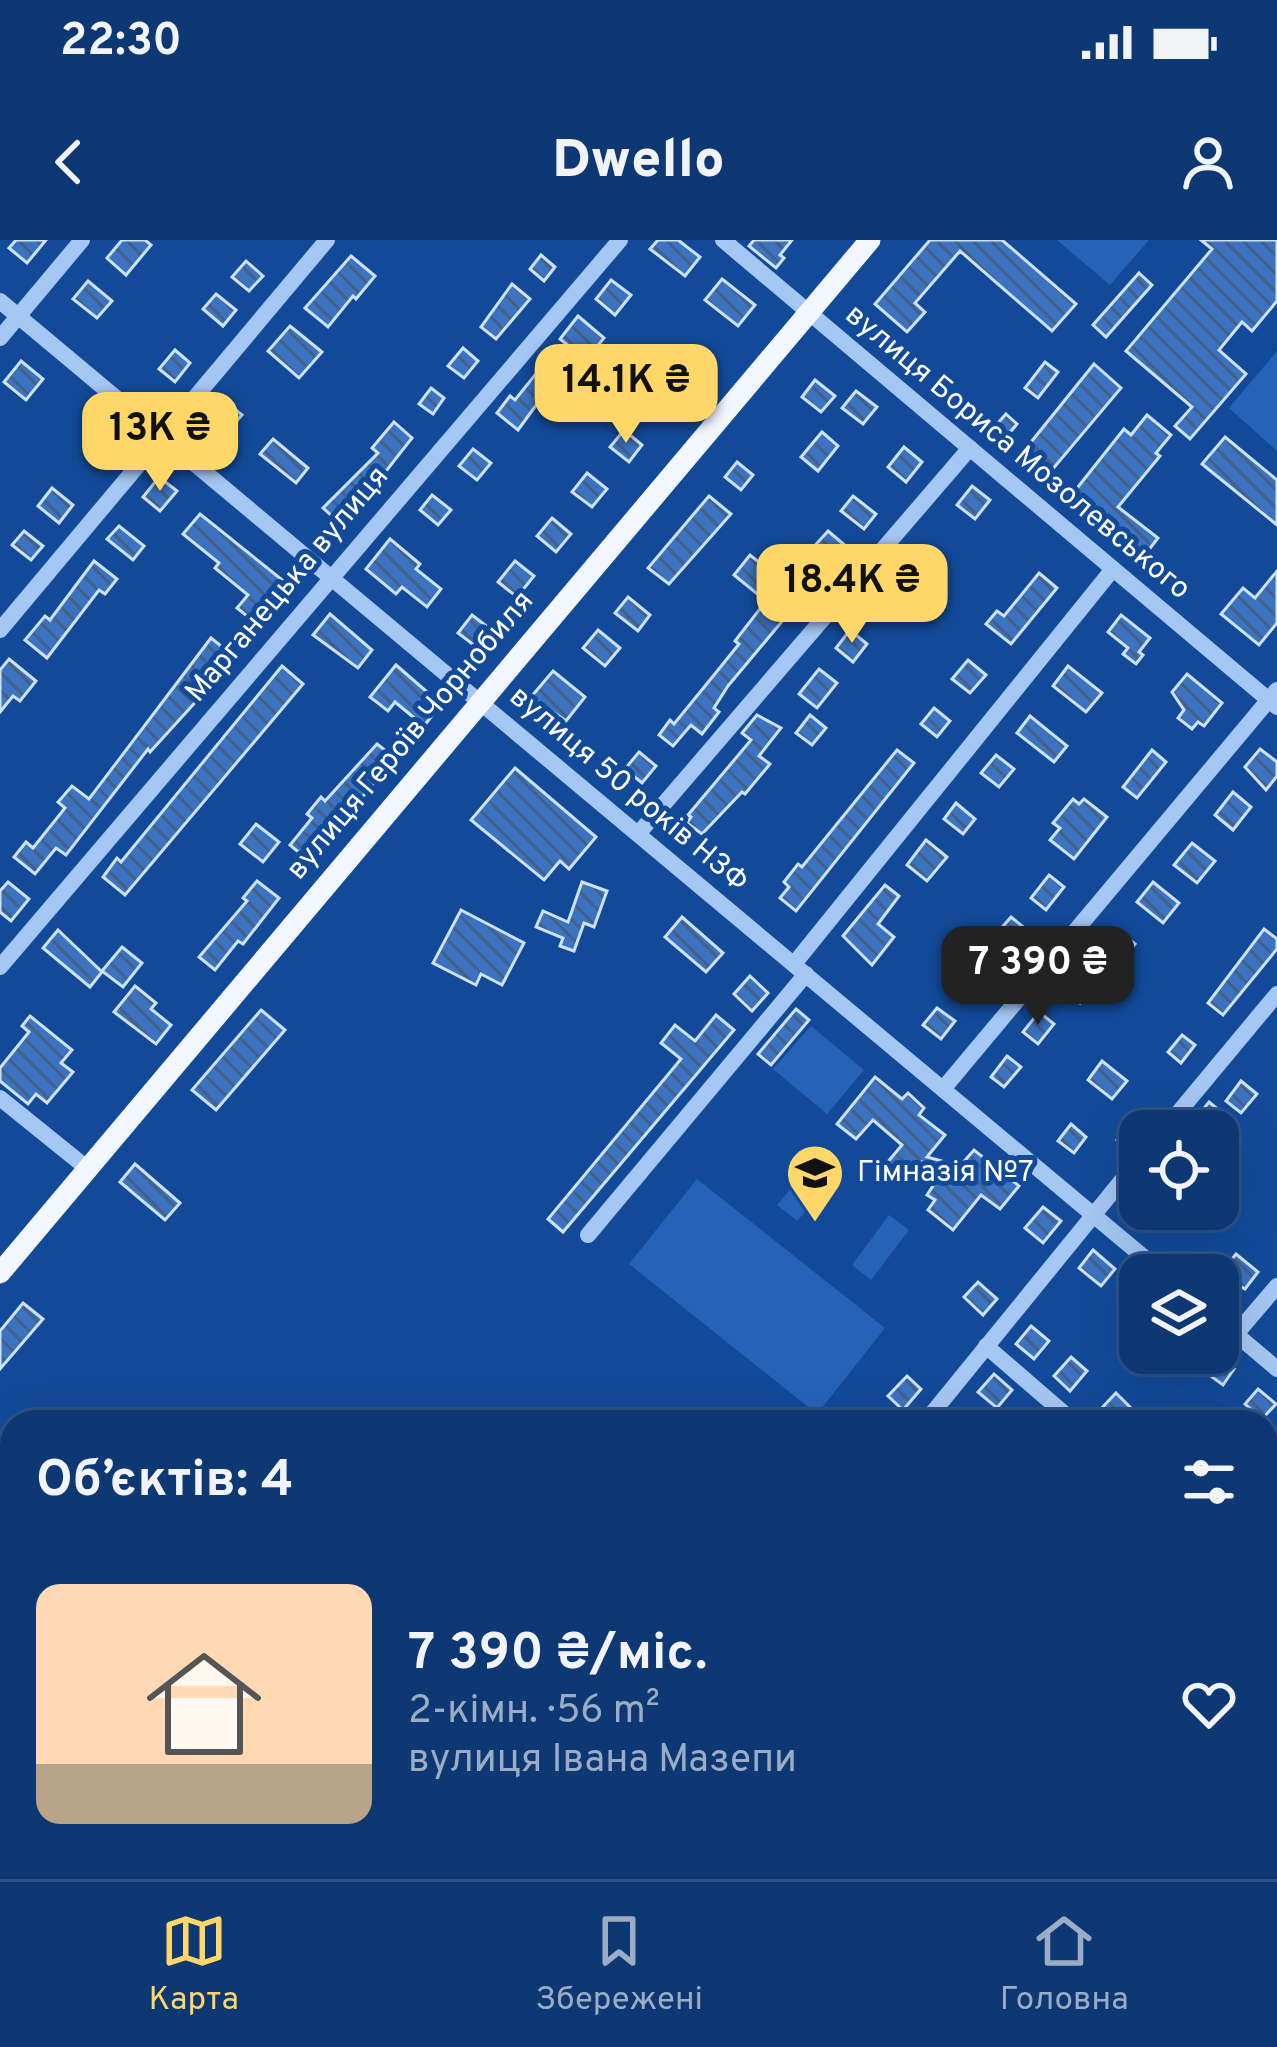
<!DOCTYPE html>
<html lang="uk">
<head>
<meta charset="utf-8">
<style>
	body { margin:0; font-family:Overpass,sans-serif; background:#1c437b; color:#f1f3f6; height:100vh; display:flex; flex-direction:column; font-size:45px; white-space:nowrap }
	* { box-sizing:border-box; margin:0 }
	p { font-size:39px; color:#9bacc4 }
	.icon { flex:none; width:66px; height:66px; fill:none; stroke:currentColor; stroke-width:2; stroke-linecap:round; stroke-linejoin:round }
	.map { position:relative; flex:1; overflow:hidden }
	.drawer { position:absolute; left:0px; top:1170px; width:1278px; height:471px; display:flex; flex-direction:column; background:#0e3873; border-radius:36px 36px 0 0; box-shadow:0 12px 48px #0002,0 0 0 3px #2e5285 }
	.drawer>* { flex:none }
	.controls { position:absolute; left:1119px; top:870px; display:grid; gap:24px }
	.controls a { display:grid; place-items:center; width:120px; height:120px; border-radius:24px; background:#0e3873; box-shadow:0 12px 48px #0002,0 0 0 3px #2e5285; font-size:60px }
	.price { position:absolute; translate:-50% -102px; padding:0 27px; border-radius:24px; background:#ffd768; color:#111; font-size:39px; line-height:78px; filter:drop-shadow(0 3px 6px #0008) }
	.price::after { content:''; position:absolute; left:50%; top:72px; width:36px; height:27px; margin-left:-18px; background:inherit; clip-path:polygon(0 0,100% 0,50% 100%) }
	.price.current { background:#222; color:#fff }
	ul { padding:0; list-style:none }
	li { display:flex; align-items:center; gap:36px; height:300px; padding:0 36px }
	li+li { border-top:3px solid #2e5285 }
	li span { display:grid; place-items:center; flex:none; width:336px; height:240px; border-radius:24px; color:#555 }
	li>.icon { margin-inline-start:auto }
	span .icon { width:144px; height:144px; fill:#fffc; stroke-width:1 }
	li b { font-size:51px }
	h2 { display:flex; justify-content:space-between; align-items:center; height:144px; padding:0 36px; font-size:51px }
	.status { display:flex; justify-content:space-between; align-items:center; height:84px; padding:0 60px; background:#0e3873; direction:ltr }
	.status svg { height:33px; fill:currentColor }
	header { display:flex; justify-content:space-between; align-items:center; height:156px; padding:0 36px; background:#0e3873; font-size:54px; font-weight:800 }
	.dock { display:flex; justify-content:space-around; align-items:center; height:168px; border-top:3px solid #2e5285; background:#0e3873; font-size:33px; color:#9bacc4 }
	.dock a { display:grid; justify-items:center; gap:6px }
	.dock .current { color:#ffd768 }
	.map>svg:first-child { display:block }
</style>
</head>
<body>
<div class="status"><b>22:30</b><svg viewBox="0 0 49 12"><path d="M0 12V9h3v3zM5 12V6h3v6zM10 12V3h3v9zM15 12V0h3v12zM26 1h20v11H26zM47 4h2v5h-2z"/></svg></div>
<header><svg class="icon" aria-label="back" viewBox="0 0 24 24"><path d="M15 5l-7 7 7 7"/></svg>Dwello<svg class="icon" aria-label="person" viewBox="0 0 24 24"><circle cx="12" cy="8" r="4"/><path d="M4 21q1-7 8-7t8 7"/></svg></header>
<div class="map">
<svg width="1277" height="1639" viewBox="0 0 1277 1639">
	<defs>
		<pattern id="building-back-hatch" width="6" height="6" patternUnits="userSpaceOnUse" patternTransform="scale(3)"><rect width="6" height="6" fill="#3b73c1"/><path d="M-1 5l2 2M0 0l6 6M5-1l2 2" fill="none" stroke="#446086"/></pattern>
	</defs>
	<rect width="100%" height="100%" fill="#124a99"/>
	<g fill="#2563b7">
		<polygon points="1057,0 1149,0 1110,45"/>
		<polygon points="1277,111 1277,211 1229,168"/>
		<polygon points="811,786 864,830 827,874 773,829"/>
		<polygon points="811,925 831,942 797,981 777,965"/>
		<polygon points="697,939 885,1088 817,1174 629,1024"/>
		<polygon points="889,975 909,990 871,1040 852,1025"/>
	</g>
	<g fill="url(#building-back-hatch)" stroke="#cde2fd" stroke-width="3">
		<polygon points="16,0 46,0 27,23 9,8"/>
		<polygon points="122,0 145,0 151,5 126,35 107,18"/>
		<polygon points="658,0 678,0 700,17 685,36 650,9"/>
		<polygon points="754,0 792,0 780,15 784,18 776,28 749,6"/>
		<polygon points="930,0 1002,0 1076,64 1052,91 960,11 915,63 925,72 907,92 875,64"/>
		<polygon points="1201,0 1277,0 1277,61 1252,91 1242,82 1219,110 1246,134 1190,199 1175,186 1192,167 1126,111 1212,9"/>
		<polygon points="541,15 555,27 544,41 530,29"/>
		<polygon points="351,16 375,36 356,59 353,56 328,87 305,68"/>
		<polygon points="246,21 263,36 249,51 232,37"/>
		<polygon points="1139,33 1152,45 1106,97 1093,85"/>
		<polygon points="722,39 755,65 738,86 705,60"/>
		<polygon points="611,40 631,55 615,75 596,59"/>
		<polygon points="88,41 112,61 97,78 73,59"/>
		<polygon points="512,44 530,59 496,99 481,87"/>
		<polygon points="216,54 236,70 223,86 203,69"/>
		<polygon points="578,76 604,98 586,120 560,99"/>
		<polygon points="290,86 322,112 299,138 268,111"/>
		<polygon points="463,108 478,121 464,138 448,126"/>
		<polygon points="175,110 190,123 175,142 159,129"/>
		<polygon points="689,113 708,128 666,178 652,168 679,135 675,131"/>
		<polygon points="547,120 561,131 518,190 497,173 510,156 515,160"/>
		<polygon points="21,121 43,139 26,160 4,142"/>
		<polygon points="1045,122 1058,132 1038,158 1025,148"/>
		<polygon points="1094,124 1121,148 1041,243 1015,222"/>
		<polygon points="815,140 835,156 821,172 802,157"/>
		<polygon points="431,148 444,158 433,174 419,164"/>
		<polygon points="856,151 877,167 863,184 842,168"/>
		<polygon points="224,160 242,175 230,189 212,174"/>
		<polygon points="1006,174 1017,184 1001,203 989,193"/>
		<polygon points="1147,175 1171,195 1156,213 1160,216 1118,267 1158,298 1141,320 1066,262 1124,189 1131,195"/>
		<polygon points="394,182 412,198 343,286 323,268 378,213 372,208"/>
		<polygon points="624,190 642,205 629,222 610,207"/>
		<polygon points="107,191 122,203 104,225 90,213"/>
		<polygon points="822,192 838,206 818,231 801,217"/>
		<polygon points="1225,197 1277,240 1277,285 1202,224"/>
		<polygon points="273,199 308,228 296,243 260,214"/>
		<polygon points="904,207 922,222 906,242 888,227"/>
		<polygon points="473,209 491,223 477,240 459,226"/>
		<polygon points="737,222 753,235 741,250 725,237"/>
		<polygon points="587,233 607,249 592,267 572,252"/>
		<polygon points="159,237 177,251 160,271 143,257"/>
		<polygon points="972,246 990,260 975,279 957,265"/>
		<polygon points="52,248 73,265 59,283 38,266"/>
		<polygon points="432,255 451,270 438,285 420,270"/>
		<polygon points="709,256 731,274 669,344 648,328"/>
		<polygon points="853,256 876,274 864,289 841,271"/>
		<polygon points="200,274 291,347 275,366 269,361 253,381 237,368 248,355 215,328 219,323 183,294"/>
		<polygon points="552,278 571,294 556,312 537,296"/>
		<polygon points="119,286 144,306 133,320 107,299"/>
		<polygon points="24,291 43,306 31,320 12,305"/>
		<polygon points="828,291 848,308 833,326 830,324 728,446 714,468 719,472 702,494 691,485 673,506 659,495 670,480 674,484 714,435 739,404 735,401 766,361 734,335 750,315 783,341"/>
		<polygon points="390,299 420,324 416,329 441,349 427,367 402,347 396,354 366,329"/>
		<polygon points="923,306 942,322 901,370 881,355"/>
		<polygon points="94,321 117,339 105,354 99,350 47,418 25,400 45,376 50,380"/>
		<polygon points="515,321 534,336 517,357 498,342"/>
		<polygon points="1277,331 1277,383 1259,405 1221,374 1243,348 1255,358"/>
		<polygon points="1039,333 1057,348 1011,404 986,384 997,371 1004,376"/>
		<polygon points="628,357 650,375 638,391 615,373"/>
		<polygon points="330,374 372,410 358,428 313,395"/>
		<polygon points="472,375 489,388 475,406 458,393"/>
		<polygon points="1121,375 1150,398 1139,412 1143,415 1136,424 1123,414 1128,408 1108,392"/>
		<polygon points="598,390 620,408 605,426 583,408"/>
		<polygon points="850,390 867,404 853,422 836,408"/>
		<polygon points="211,398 230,413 207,442 211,445 150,512 148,509 66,615 56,608 35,634 14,617 26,602 33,608 65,568 58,562 72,546 89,559"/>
		<polygon points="9,419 36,441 20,461 13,456 0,472 0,430"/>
		<polygon points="968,420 986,435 970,453 952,439"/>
		<polygon points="396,425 441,464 424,486 395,462 388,471 370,457"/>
		<polygon points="282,426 303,444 125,655 103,637 117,618 121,622"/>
		<polygon points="1068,426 1102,453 1086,472 1053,446"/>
		<polygon points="819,429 837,443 817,468 799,454"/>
		<polygon points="553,431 585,457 566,481 531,457"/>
		<polygon points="1187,434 1222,463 1204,486 1198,482 1192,489 1178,478 1184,470 1172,452"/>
		<polygon points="934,468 950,481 937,497 921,484"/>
		<polygon points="757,475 781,488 759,516 770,524 745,554 742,552 702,594 687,583 691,577 688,575 751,500 742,493"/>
		<polygon points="810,475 826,488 812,505 796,493"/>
		<polygon points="1030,476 1067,506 1054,522 1017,493"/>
		<polygon points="377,504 395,518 309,621 290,605 312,578 307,574 321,557 325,561"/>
		<polygon points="1260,509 1277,522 1277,536 1266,550 1245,527"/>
		<polygon points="897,510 914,523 796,671 780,658 789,647 784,642 798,624 802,627"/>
		<polygon points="1152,510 1166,522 1137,558 1123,547"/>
		<polygon points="639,512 656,526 642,543 625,529"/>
		<polygon points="996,515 1014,529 999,547 981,533"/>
		<polygon points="515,528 596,597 569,629 560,621 544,640 471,580"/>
		<polygon points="1233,552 1251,567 1233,590 1215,575"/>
		<polygon points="1073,559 1079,564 1084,559 1107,577 1074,619 1050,600 1060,588 1053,583"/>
		<polygon points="956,563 975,579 963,594 944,579"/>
		<polygon points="256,584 279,602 263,622 240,604"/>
		<polygon points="926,600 947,617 927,641 907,625"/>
		<polygon points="1192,603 1215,621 1197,643 1174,625"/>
		<polygon points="1049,635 1064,647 1046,670 1031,658"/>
		<polygon points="257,641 279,658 243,704 238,701 215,730 199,717 247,661 243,658"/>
		<polygon points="8,642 29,659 11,681 0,672 0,651"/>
		<polygon points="582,642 607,651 594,687 584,683 574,711 560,706 563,698 536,687 543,671 568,682"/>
		<polygon points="1153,642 1179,663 1163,683 1137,662"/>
		<polygon points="885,645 899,656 878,684 894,697 872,725 843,696"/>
		<polygon points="461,670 524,703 502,745 481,734 476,745 433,723"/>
		<polygon points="682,677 723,713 706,732 665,697"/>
		<polygon points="1011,677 1027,690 1013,706 997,693"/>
		<polygon points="1117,689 1135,704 1119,724 1101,709"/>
		<polygon points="1264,689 1277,699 1277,709 1223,775 1208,763"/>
		<polygon points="58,690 102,732 90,747 43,708"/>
		<polygon points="122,707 142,723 123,747 102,731"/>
		<polygon points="969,722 989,737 976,753 956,737"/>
		<polygon points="1078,732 1094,745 1080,763 1064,750"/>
		<polygon points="750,736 768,753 752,771 734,754"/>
		<polygon points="135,746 156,763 151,769 171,785 156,804 114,772"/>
		<polygon points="937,768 955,781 941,799 923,785"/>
		<polygon points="796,769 809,780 771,825 758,814"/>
		<polygon points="261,770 285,790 216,870 192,850"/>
		<polygon points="1039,772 1054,784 1038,804 1023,792"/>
		<polygon points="716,775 734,790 563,992 548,979 681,819 661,803 675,785 695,801"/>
		<polygon points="30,776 72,810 61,823 73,832 47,863 36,854 28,864 0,841 0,828 29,792 22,786"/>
		<polygon points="1182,795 1195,805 1181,823 1168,812"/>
		<polygon points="1007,816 1021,827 1004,847 991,837"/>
		<polygon points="1102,821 1127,841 1112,859 1088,840"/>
		<polygon points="875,837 902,859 908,853 924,868 919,875 945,895 927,917 960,926 974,910 1019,946 1000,969 981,955 953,990 928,970 935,960 927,955 939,937 922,922 907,941 886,924 902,905 873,880 856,899 837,884"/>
		<polygon points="1241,841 1257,854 1241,873 1226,861"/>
		<polygon points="1209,862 1220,871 1208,886 1197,877"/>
		<polygon points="1130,883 1141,891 1127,909 1117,900"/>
		<polygon points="1071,884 1086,897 1074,913 1058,901"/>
		<polygon points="135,924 180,963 165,980 120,942"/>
		<polygon points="1043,967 1061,981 1043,1003 1025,988"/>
		<polygon points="1093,1010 1115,1029 1101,1046 1079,1028"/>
		<polygon points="1236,1014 1258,1032 1245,1049 1225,1037 1229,1032 1227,1025"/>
		<polygon points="978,1042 997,1059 983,1075 964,1057"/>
		<polygon points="23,1063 43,1079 0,1129 0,1091"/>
		<polygon points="1031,1086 1049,1101 1034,1119 1016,1104"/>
		<polygon points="1179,1113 1210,1113 1234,1129 1223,1145"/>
		<polygon points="1071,1117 1087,1131 1070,1151 1054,1136"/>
		<polygon points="994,1134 1012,1150 997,1168 978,1152"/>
		<polygon points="907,1136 921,1149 903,1170 888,1156"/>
		<polygon points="1258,1149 1276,1164 1262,1179 1245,1164"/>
		<polygon points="1116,1153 1130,1167 1116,1182 1108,1182 1098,1172"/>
	</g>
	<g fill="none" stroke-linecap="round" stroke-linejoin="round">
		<g stroke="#a5c7f3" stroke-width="16">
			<polyline points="723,0 1277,467"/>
			<polyline points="0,61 1165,1035"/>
			<polyline points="0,98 82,0"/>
			<polyline points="0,390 327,0"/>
			<polyline points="638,594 970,208"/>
			<polyline points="794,724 1113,329"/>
			<polyline points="0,727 620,0"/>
			<polyline points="943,849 1277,450"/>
			<polyline points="0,858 88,929"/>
			<polyline points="1163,891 1277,754"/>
			<polyline points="588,995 806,734"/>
			<polyline points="1218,1079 1277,1129"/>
			<polyline points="1236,1094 1277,1046"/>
			<polyline points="986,1106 1074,1182"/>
			<polyline points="925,1182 1140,918"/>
			<polyline points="1266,1347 1277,1356"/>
			<polyline points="1266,1394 1277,1388"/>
		</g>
		<polyline stroke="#f2f6ff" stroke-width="21" points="0,1033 870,0"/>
		<g stroke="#fff" stroke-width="4.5" stroke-dasharray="21 9" stroke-linecap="butt">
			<polyline points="0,1479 12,1482"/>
			<polyline points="0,1519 12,1520"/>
			<polyline points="292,1629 303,1639"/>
			<polyline points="683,1629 729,1639"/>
		</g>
	</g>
	<defs>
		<symbol id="school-pin" viewBox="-11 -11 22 30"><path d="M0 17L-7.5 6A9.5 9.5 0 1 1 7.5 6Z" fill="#ffd768" stroke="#124a99"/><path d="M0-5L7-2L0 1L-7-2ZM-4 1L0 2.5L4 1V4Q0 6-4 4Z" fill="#111"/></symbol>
	</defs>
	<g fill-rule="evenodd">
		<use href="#school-pin" x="782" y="900" width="66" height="90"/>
	</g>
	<g text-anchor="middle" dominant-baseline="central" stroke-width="10" stroke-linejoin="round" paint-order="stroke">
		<g font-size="30" fill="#fff" stroke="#124a99">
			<text transform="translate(1017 213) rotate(40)">вулиця Бориса Мозолевського</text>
			<text transform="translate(288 345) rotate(-50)">Марганецька вулиця</text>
			<text transform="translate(411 496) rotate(-50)">вулиця Героїв Чорнобиля</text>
			<text transform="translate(628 550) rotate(40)">вулиця 50 років НЗФ</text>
		</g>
		<g font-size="30" fill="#fff" stroke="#124a99" text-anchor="start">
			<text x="857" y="933">Гімназія №7</text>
		</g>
	</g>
</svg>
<div class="controls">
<a><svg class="icon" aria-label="locate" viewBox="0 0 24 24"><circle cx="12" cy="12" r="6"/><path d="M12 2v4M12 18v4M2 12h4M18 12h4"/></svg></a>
<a><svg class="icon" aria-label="layers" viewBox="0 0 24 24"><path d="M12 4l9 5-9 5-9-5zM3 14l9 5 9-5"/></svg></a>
</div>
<b class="price" style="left:626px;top:206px">14.1K ₴</b>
<b class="price" style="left:160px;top:254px">13K ₴</b>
<b class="price" style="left:852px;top:406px">18.4K ₴</b>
<b class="price current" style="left:1038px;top:788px">7 390 ₴</b>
<section class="drawer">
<h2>Об’єктів: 4<svg class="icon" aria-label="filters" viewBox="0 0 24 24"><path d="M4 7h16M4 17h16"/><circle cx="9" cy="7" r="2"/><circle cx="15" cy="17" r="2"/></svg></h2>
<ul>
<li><span style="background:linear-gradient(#ffd9b3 75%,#b9a48a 0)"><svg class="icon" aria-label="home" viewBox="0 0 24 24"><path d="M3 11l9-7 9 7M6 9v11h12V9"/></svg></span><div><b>7 390 ₴/міс.</b><p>2-кімн. · 56 m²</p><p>вулиця Івана Мазепи</p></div><svg class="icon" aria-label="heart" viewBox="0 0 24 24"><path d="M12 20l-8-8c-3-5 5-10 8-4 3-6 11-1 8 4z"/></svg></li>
</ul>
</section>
</div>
<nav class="dock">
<a class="current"><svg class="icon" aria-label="map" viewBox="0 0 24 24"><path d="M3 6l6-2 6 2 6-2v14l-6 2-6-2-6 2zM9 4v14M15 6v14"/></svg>Карта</a>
<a><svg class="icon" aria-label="saved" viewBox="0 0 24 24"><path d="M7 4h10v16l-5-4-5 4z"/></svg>Збережені</a>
<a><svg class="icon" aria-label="home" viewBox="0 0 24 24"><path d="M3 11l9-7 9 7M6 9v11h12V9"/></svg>Головна</a>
</nav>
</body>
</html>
